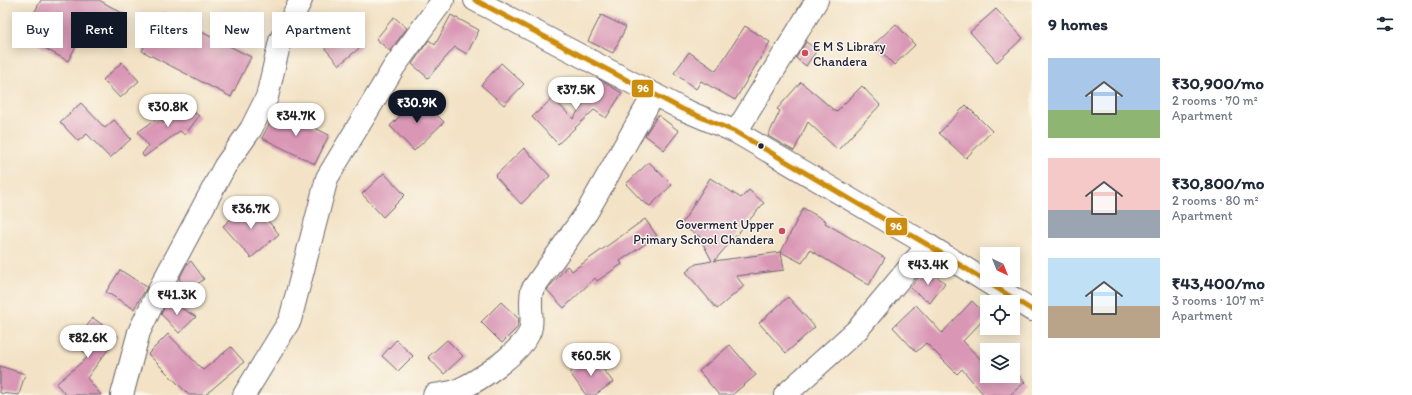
<!DOCTYPE html>
<html lang="en">
<head>
<meta charset="utf-8">
<style>
	body { margin:0; font-family:Itim,sans-serif; background:#f6f6f7; color:#1f2937; height:100vh; display:flex; flex-direction:column; font-size:15px; white-space:nowrap }
	* { box-sizing:border-box; margin:0 }
	p { font-size:13px; color:#747a83 }
	.icon { flex:none; width:22px; height:22px; fill:none; stroke:currentColor; stroke-width:2; stroke-linecap:round; stroke-linejoin:round }
	.map { position:relative; flex:1; overflow:hidden }
	.side { display:flex; flex-direction:column; background:#fff; width:380px }
	.side>* { flex:none }
	.banner { position:absolute; left:12px; top:12px; width:380px; height:36px; display:flex; gap:8px }
	.needle { width:26px; rotate:137deg }
	.controls { position:absolute; left:980px; top:247px; display:grid; gap:8px }
	.controls a { display:grid; place-items:center; width:40px; height:40px; border-radius:0px; background:#fff; box-shadow:0 2px 10px #0003; font-size:20px }
	.price { position:absolute; translate:-50% -34px; padding:0 9px; border-radius:14px; background:#fff; color:#222; font-size:13px; line-height:26px; filter:drop-shadow(0 1px 2px #0008) }
	.price::after { content:''; position:absolute; left:50%; top:24px; width:12px; height:9px; margin-left:-6px; background:inherit; clip-path:polygon(0 0,100% 0,50% 100%) }
	.price.current { background:#111827; color:#fff }
	ul { padding:0; list-style:none }
	li { display:flex; align-items:center; gap:12px; height:100px; padding:0 16px }
	li span { display:grid; place-items:center; flex:none; width:112px; height:80px; border-radius:0px; color:#555 }
	li>.icon { margin-inline-start:auto }
	span .icon { width:48px; height:48px; fill:#fffc; stroke-width:1 }
	li b { font-size:17px }
	h2 { display:flex; justify-content:space-between; align-items:center; height:48px; padding:0 16px; font-size:17px }
	.chip { padding:0 14px; border-radius:0px; background:#fff; box-shadow:0 2px 10px #0003; font-size:14px; line-height:36px }
	.chip.current { background:#111827; color:#fff }
	main { display:flex; flex:1; min-height:0 }
	.map>svg:first-child { display:block }
</style>
</head>
<body>
<main>
<div class="map">
<svg width="1032" height="395" viewBox="0 0 1032 395">
	<rect width="100%" height="100%" fill="#fbf7ec"/>
	<filter id="ink" filterUnits="userSpaceOnUse"><feTurbulence type="fractalNoise" baseFrequency=".025" numOctaves="2"/><feDisplacementMap in="SourceGraphic" scale="8" xChannelSelector="R" yChannelSelector="G"/><feConvolveMatrix kernelMatrix="1 2 1 2 8 2 1 2 1" color-interpolation-filters="sRGB"/></filter>
	<filter id="wash" filterUnits="userSpaceOnUse"><feTurbulence type="fractalNoise" baseFrequency=".012" numOctaves="4" result="noise"/><feDisplacementMap in="SourceGraphic" scale="16" xChannelSelector="R" yChannelSelector="G"/><feGaussianBlur stdDeviation="0.9" result="paint"/><feColorMatrix in="noise" values="0 0 0 0 0 0 0 0 0 0 0 0 0 0 0 0 0 1.4 0 .05"/><feComposite in="paint" operator="in"/></filter>
	<g filter="url(#wash)">
		<rect width="100%" height="100%" fill="#f3e2c5"/>
		<g id="blocks">
			<g fill="#d996b5">
				<polygon points="41,0 99,0 124,14 111,36 83,21 87,26 68,61 22,36"/>
				<polygon points="996,9 1023,38 997,62 970,32"/>
				<polygon points="162,12 251,57 231,97 142,51"/>
				<polygon points="451,15 479,30 467,54 455,47 428,78 412,64 429,40 435,45"/>
				<polygon points="601,15 626,27 613,53 588,41"/>
				<polygon points="394,17 407,28 390,51 376,39"/>
				<polygon points="896,24 915,45 894,65 874,44"/>
				<polygon points="347,26 363,45 339,65 323,46"/>
				<polygon points="745,26 770,42 735,100 701,81 696,89 674,73 689,52 716,71"/>
				<polygon points="806,42 817,50 806,66 796,58"/>
				<polygon points="122,62 139,81 120,98 103,80"/>
				<polygon points="501,63 524,84 504,105 481,85"/>
				<polygon points="599,79 622,93 606,118 594,110 558,144 532,117 553,98 573,119"/>
				<polygon points="801,82 836,112 862,86 880,105 838,150 808,122 794,151 768,136 780,111 777,109"/>
				<polygon points="419,97 444,122 414,151 390,126"/>
				<polygon points="181,102 199,116 185,135 180,131 144,157 142,154 148,146 138,132 159,117 164,124"/>
				<polygon points="81,103 105,128 114,120 131,139 110,158 87,134 78,141 60,122"/>
				<polygon points="966,105 992,131 966,158 939,133"/>
				<polygon points="277,109 329,135 315,164 262,138"/>
				<polygon points="658,115 679,131 664,150 645,135"/>
				<polygon points="524,148 550,176 521,204 495,176"/>
				<polygon points="649,162 672,185 650,206 642,201 626,184"/>
				<polygon points="384,173 405,195 383,217 362,194"/>
				<polygon points="710,178 741,198 749,190 764,203 714,261 781,252 784,270 736,276 744,286 717,309 686,272 696,264 712,261 699,236 681,225"/>
				<polygon points="251,201 279,234 251,258 223,226"/>
				<polygon points="803,208 826,221 825,223 885,258 869,285 810,250 802,263 781,252"/>
				<polygon points="645,219 657,236 620,261 622,264 597,281 595,278 564,308 547,290 567,266 572,271"/>
				<polygon points="191,261 204,279 188,291 179,279 187,264"/>
				<polygon points="926,268 945,283 930,303 910,288"/>
				<polygon points="120,270 147,287 134,309 106,292"/>
				<polygon points="788,297 815,327 786,353 759,323"/>
				<polygon points="168,300 196,317 179,333 161,314"/>
				<polygon points="972,301 987,316 963,341 985,364 987,362 987,376 1013,376 1013,368 1025,382 1010,395 984,395 962,369 957,374 926,343 916,352 893,327 916,305 942,333"/>
				<polygon points="501,302 519,319 517,328 502,343 481,322"/>
				<polygon points="93,318 118,336 87,378 101,395 66,395 56,384 89,356 73,344"/>
				<polygon points="168,334 203,370 231,347 244,362 205,395 189,395 148,354"/>
				<polygon points="396,340 413,356 398,371 382,356"/>
				<polygon points="447,340 463,356 444,374 428,357"/>
				<polygon points="730,345 756,375 732,395 719,395 699,371"/>
				<polygon points="593,356 613,382 595,395 586,395 570,373"/>
				<polygon points="0,366 25,374 19,395 0,393"/>
			</g>
		</g>
	</g>
	<g filter="url(#ink)">
		<use href="#blocks" fill-opacity="0" stroke="#6b656b" stroke-width="1"/>
		<g fill="none" stroke-linecap="round" stroke-linejoin="round">
			<defs>
				<g id="minor">
					<polyline points="736,132 817,0"/>
					<polyline points="122,395 139,332 162,284 225,166 251,129 267,97 280,41 301,0"/>
					<polyline points="244,395 290,320 327,178 394,67 443,0"/>
					<path d="M434,395C441,394 448,393 455,391C475,384 528,349 531,327C533,315 529,304 532,290L587,212L654,94"/>
					<polyline points="785,395 858,329 928,245"/>
				</g>
				<polyline id="major" points="475,0 682,109 736,132 928,245 1032,310"/>
			</defs>
			<use href="#minor" stroke="#6b656b" stroke-width="24"/>
			<use href="#major" stroke="#6b656b" stroke-width="24"/>
			<use href="#minor" stroke="#fff" stroke-width="22"/>
			<use href="#major" stroke="#fff" stroke-width="22"/>
			<defs>
				<polyline id="bus-1" points="475,0 682,109 736,132 928,245 1032,310"/>
			</defs>
			<use href="#bus-1" stroke="#fbf7ec" stroke-width="8"/>
			<use href="#bus-1" stroke="#cc8c0c" stroke-width="5"/>
		</g>
	</g>
	<g fill="#d1495b" stroke="#fbf7ec" stroke-width="1.5">
		<circle cx="805" cy="53" r="4"/>
		<circle cx="782" cy="231" r="4"/>
	</g>
	<circle fill="#22223b" stroke="#fbf7ec" stroke-width="1.5" cx="761" cy="146" r="3.5"/>
	<g text-anchor="middle" dominant-baseline="central" stroke-width="3" stroke-linejoin="round" paint-order="stroke">
		<g font-size="13" fill="#22223b" stroke="#fbf7ec" text-anchor="start">
			<text x="813" y="46">E M S Library<tspan x="813" dy="15">Chandera</tspan></text>
			<text x="774" y="224" text-anchor="end">Goverment Upper<tspan x="774" dy="15">Primary School Chandera</tspan></text>
		</g>
	</g>
	<g stroke="#fbf7ec" stroke-width="1.5">
		<rect x="631" y="79" width="23" height="19" rx="4" fill="#cc8c0c"/>
		<rect x="885" y="217" width="23" height="19" rx="4" fill="#cc8c0c"/>
	</g>
	<g font-size="11" text-anchor="middle" font-weight="bold" fill="#fff">
		<text x="643" y="92">96</text>
		<text x="896" y="230">96</text>
	</g>
</svg>
<div class="controls">
<a><svg class="needle" viewBox="-14 -14 28 28"><path d="M0-13l5 13h-10z" fill="#e53935"/><path d="M0 13l5-13h-10z" fill="#747a83"/></svg></a>
<a><svg class="icon" aria-label="locate" viewBox="0 0 24 24"><circle cx="12" cy="12" r="6"/><path d="M12 2v4M12 18v4M2 12h4M18 12h4"/></svg></a>
<a><svg class="icon" aria-label="layers" viewBox="0 0 24 24"><path d="M12 4l9 5-9 5-9-5zM3 14l9 5 9-5"/></svg></a>
</div>
<b class="price" style="left:576px;top:111px">₹37.5K</b>
<b class="price current" style="left:417px;top:124px">₹30.9K</b>
<b class="price" style="left:168px;top:128px">₹30.8K</b>
<b class="price" style="left:296px;top:137px">₹34.7K</b>
<b class="price" style="left:251px;top:230px">₹36.7K</b>
<b class="price" style="left:928px;top:286px">₹43.4K</b>
<b class="price" style="left:177px;top:316px">₹41.3K</b>
<b class="price" style="left:88px;top:359px">₹82.6K</b>
<b class="price" style="left:591px;top:377px">₹60.5K</b>
<div class="banner">
<a class="chip">Buy</a>
<a class="chip current">Rent</a>
<a class="chip">Filters</a>
<a class="chip">New</a>
<a class="chip">Apartment</a>
</div>
</div>
<section class="side">
<h2>9 homes<svg class="icon" aria-label="filters" viewBox="0 0 24 24"><path d="M4 7h16M4 17h16"/><circle cx="9" cy="7" r="2"/><circle cx="15" cy="17" r="2"/></svg></h2>
<ul>
<li><span style="background:linear-gradient(#a9c7e8 65%,#8fb573 0)"><svg class="icon" aria-label="home" viewBox="0 0 24 24"><path d="M3 11l9-7 9 7M6 9v11h12V9"/></svg></span><div><b>₹30,900/mo</b><p>2 rooms · 70 m²</p><p>Apartment</p></div></li>
<li><span style="background:linear-gradient(#f6c9c9 65%,#9aa5b1 0)"><svg class="icon" aria-label="home" viewBox="0 0 24 24"><path d="M3 11l9-7 9 7M6 9v11h12V9"/></svg></span><div><b>₹30,800/mo</b><p>2 rooms · 80 m²</p><p>Apartment</p></div></li>
<li><span style="background:linear-gradient(#bfe0f5 60%,#b9a48a 0)"><svg class="icon" aria-label="home" viewBox="0 0 24 24"><path d="M3 11l9-7 9 7M6 9v11h12V9"/></svg></span><div><b>₹43,400/mo</b><p>3 rooms · 107 m²</p><p>Apartment</p></div></li>
</ul>
</section>
</main>
</body>
</html>
